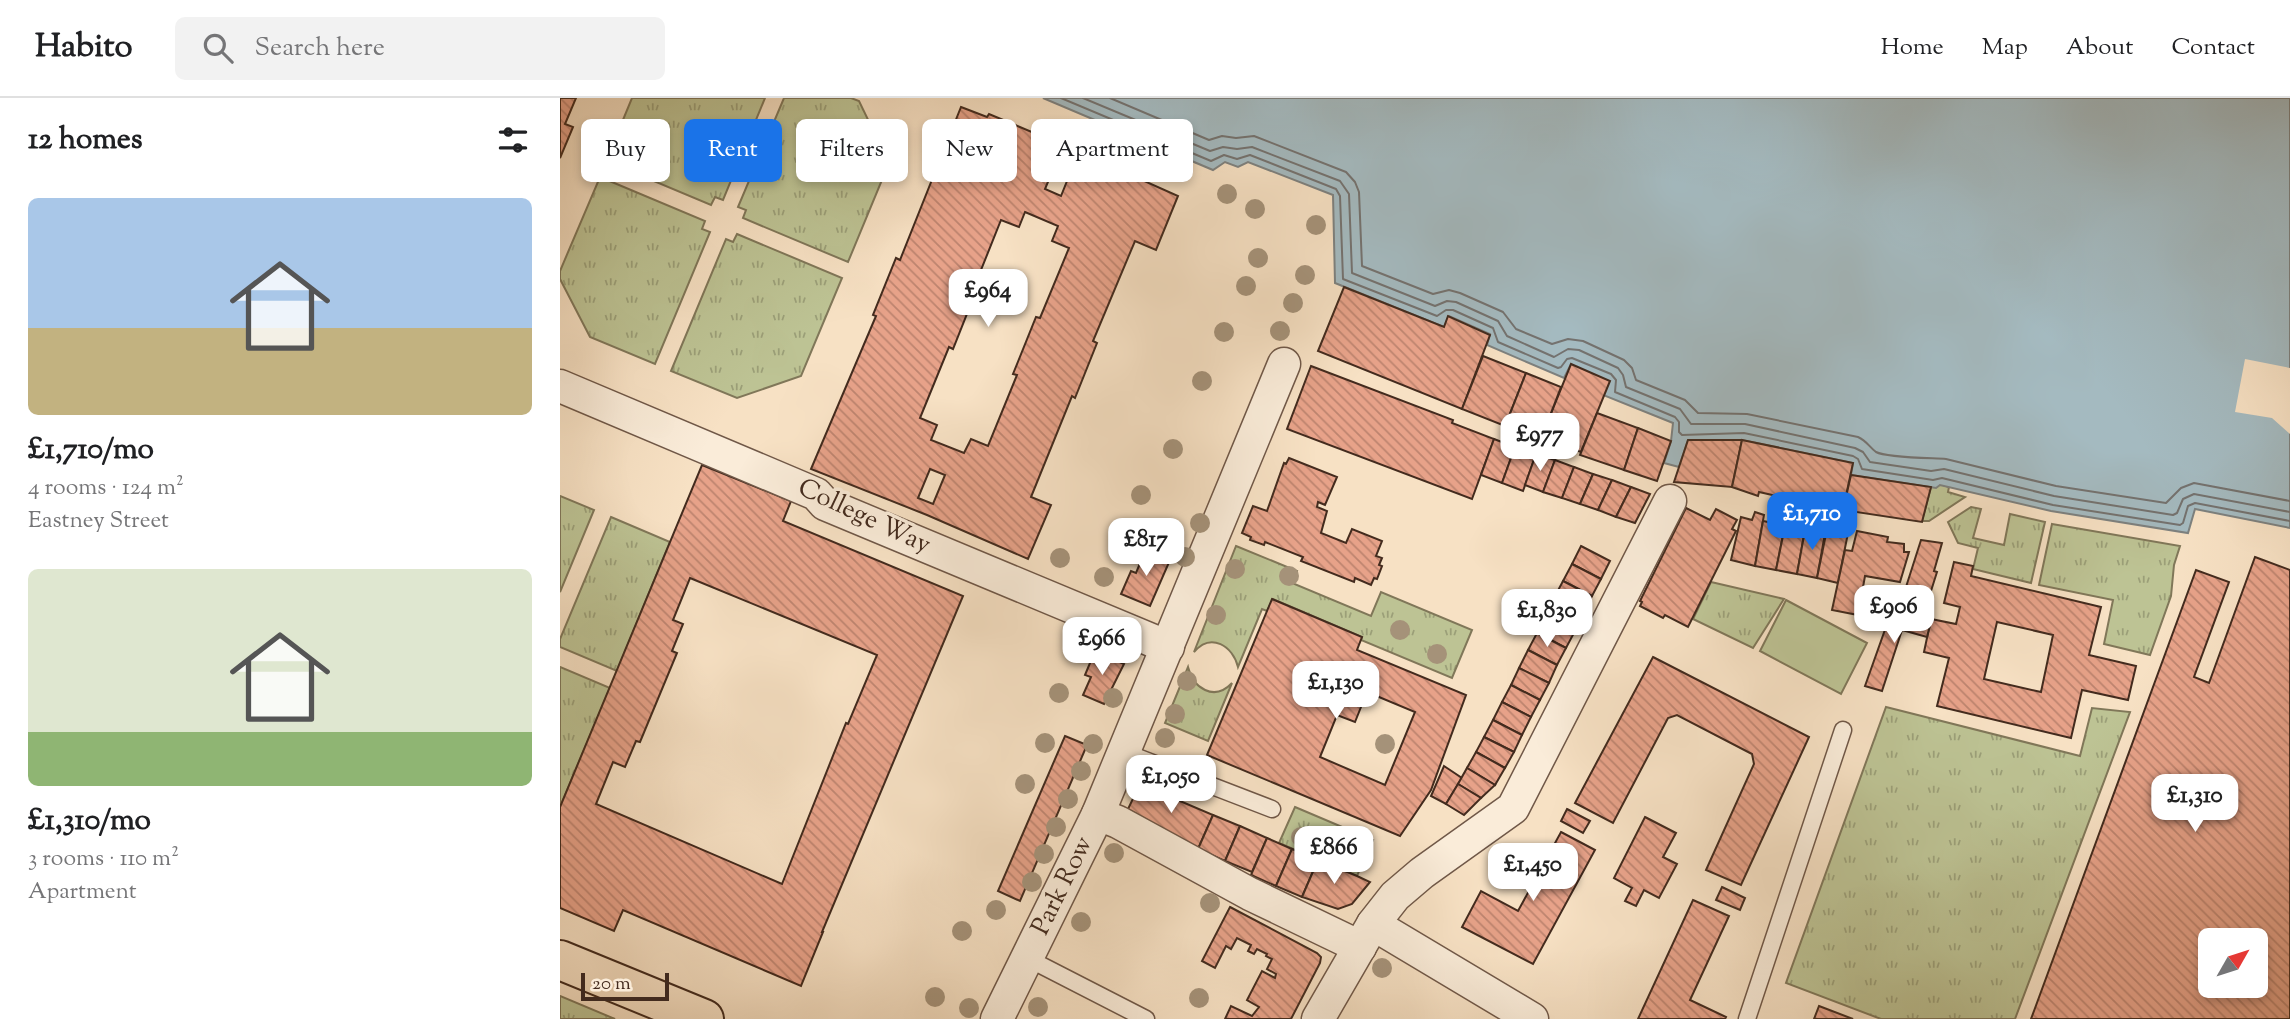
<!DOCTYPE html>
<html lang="en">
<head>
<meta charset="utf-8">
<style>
	body { margin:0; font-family:"Sorts Mill Goudy",serif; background:#f2f2f2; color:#202124; height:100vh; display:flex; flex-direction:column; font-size:26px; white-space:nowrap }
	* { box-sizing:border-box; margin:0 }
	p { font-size:23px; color:#757577 }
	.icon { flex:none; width:38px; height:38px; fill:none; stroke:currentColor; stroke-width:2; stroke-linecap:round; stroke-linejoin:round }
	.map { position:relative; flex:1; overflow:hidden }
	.drawer { display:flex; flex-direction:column; background:#fff; width:560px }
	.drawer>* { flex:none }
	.top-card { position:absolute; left:21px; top:21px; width:665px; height:63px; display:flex; gap:14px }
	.needle { width:46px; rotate:51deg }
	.fabs { position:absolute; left:1638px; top:830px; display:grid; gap:14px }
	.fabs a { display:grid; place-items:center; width:70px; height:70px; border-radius:10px; background:#fff; box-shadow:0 4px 10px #0003; font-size:35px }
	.scale { position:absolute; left:21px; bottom:18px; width:88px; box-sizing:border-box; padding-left:7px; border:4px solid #432b1e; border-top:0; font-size:19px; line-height:24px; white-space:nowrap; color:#432b1e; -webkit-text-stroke:5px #faecd9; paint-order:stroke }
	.price { position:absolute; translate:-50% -60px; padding:0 16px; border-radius:14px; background:#fff; color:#222; font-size:23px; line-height:46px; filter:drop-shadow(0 2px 4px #0008) }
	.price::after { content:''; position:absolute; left:50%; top:42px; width:21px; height:16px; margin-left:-10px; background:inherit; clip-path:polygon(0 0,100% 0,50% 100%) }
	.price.selected { background:#1a73e8; color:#fff }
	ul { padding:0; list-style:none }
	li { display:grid; align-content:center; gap:14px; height:371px; padding:0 28px }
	li span { display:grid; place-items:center; height:217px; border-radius:10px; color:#555 }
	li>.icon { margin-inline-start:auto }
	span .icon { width:126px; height:126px; fill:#fffc; stroke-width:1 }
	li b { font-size:30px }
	h2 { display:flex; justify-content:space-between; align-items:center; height:84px; padding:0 28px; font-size:30px }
	.tag { padding:0 24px; border-radius:10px; background:#fff; box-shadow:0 4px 10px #0003; font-size:24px; line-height:63px }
	.tag.selected { background:#1a73e8; color:#fff }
	header { display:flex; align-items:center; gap:42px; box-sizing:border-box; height:98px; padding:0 35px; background:#fff; border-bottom:2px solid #e0e0e0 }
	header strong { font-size:33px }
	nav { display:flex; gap:38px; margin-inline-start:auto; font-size:24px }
	.search { width:490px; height:63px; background:#f2f2f2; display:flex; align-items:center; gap:18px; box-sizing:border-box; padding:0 24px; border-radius:10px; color:#757577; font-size:26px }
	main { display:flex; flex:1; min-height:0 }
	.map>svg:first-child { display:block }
</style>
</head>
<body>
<header>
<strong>Habito</strong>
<div class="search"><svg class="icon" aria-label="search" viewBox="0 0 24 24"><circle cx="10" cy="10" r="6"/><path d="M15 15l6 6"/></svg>Search here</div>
<nav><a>Home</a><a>Map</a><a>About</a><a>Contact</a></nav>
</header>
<main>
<section class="drawer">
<h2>12 homes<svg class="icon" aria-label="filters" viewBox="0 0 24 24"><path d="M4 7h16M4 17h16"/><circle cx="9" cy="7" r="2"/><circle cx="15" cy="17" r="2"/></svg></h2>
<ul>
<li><span style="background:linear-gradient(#a9c7e8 60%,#c2b280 0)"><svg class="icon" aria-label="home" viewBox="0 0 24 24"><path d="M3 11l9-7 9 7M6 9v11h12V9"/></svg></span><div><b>£1,710/mo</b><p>4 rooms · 124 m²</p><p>Eastney Street</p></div></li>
<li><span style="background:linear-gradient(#dfe7d0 75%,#8fb573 0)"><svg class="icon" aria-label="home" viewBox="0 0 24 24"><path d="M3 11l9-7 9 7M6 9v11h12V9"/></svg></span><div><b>£1,310/mo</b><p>3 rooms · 110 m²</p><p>Apartment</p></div></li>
</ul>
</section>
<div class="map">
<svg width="1730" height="921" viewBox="0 0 1730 921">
	<defs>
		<pattern id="grass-tufts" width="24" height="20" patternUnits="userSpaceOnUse" patternTransform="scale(1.75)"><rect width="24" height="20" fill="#bdc394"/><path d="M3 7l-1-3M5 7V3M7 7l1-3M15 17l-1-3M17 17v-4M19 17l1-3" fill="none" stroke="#9b9f78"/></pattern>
		<pattern id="building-back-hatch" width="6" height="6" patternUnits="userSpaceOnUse" patternTransform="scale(1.75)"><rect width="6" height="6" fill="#e7a289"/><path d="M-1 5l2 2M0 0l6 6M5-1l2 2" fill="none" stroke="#bd846f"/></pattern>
	</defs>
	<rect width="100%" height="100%" fill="#f7e1c4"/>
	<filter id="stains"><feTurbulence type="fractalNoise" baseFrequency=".00286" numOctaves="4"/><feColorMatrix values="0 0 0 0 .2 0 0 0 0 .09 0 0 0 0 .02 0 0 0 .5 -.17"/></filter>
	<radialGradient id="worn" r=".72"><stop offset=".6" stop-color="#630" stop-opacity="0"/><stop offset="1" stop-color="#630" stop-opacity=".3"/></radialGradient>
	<g fill="url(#grass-tufts)" stroke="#807759" stroke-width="2">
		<polygon points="72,0 205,0 163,102 155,99 151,107 46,63"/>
		<polygon points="224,0 291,0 299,3 329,65 288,164 183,120 186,112 178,109"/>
		<polygon points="40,79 145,123 142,131 150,134 95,266 30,239 0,181 0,173"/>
		<polygon points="177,136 282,180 241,278 177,300 111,273 166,141 173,144"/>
		<polygon points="1380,386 1389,389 1388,394 1405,399 1369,423 1362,423 1371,389 1376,389"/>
		<polygon points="0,398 34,412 0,494"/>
		<polygon points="1411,409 1421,411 1413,440 1444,447 1450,416 1485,424 1471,485 1413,471 1418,450 1398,445 1388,424"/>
		<polygon points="51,419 110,444 57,573 0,549 0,541"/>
		<polygon points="1492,426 1620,448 1614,467 1611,498 1590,557 1544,546 1553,502 1479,487"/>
		<path d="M676,448L737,473L732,485L811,518L821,494L912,532L892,580L801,542L802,539L713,501L707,513L702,511L678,569C673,548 651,534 634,554Z"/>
		<polygon points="1151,484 1224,501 1193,550 1133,521"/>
		<polygon points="0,569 50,590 0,709"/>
		<path d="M628,569C633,590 654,604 672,585L648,643L605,625Z"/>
		<polygon points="1326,609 1520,658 1532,610 1570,614 1455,921 1321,921 1226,885"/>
		<polygon points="735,709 813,742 797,778 719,745"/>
		<polygon points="0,898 55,921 0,921"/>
	</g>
	<polygon fill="#bdc394" stroke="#807759" stroke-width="2" points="1226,502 1307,545 1281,596 1200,553"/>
	<polygon fill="#a4bac0" stroke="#7d817f" stroke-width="2" points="483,0 1730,0 1730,430 1635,411 1628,435 1491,413 1380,387 1376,390 1291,377 1293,365 1182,342 1128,342 1119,369 1104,365 1111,343 1113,325 1043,297 1011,266 1004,280 927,247 930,236 889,218 884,229 775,185 773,97 688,64 678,69 665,64 653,72"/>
	<polygon fill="#f7e1c4" points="1685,261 1730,270 1730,336 1712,320 1675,314"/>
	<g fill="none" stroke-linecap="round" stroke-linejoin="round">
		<g stroke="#74726f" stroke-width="2">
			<polyline points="501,0 651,63 664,57 677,61 690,57 776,91 780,98 783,181 877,218 886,212 893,212 933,230 938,244 998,270 1001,269 1007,261 1012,260 1051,276 1056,282 1055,294 1115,319 1119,324 1119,334 1122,337 1184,335 1293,358 1298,361 1302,371 1373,382 1382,380 1493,407 1620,427 1623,425 1628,408 1635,405 1730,423"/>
			<polyline points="523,0 650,53 663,49 677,51 692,49 780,83 789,96 792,175 875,208 887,203 896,204 938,223 947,238 994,259 1008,251 1019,252 1058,270 1063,277 1066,289 1120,311 1131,326 1185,326 1295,350 1303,354 1310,364 1371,373 1384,371 1494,398 1613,417 1617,415 1623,401 1634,396 1730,414"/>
			<path d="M550,0L649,42L662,38L676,40L694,38L786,74L795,84L799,94L802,168L873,196L889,192L900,195L943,214L956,231L992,246L1008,241L1023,243L1064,262L1072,270L1076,282L1125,302L1138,315L1187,316L1298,339C1307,343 1309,349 1316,354C1327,360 1373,360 1386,361L1496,388L1606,405L1621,390L1634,385L1730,403"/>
		</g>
	</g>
	<g fill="url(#building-back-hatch)" stroke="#432b1e" stroke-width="2" fill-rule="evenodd">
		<polygon points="0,0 16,0 5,26 13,29 0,60"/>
		<path d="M401,9L427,19L429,16L479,37L477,41L514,58L541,67L542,64L618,98L596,152L575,143L533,243L537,245L515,300L512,298L471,399L491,407L468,461L367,417L251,371L316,218L313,217L336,160L340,162ZM497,62L513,68L501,98L485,91ZM465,114L498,128L492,143L509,150L480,220L476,219L453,276L457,277L428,348L411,341L404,355L371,342L377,327L360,320L389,249L393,251L416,193L413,192L441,122L459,129ZM370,371L385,377L373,406L358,400Z"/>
		<polygon points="784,189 884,229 888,218 930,237 902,311 758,253"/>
		<polygon points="923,258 966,275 945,328 902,311"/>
		<polygon points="1011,266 1050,283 1021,354 981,340"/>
		<polygon points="751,268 893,322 892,325 934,341 912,401 727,331"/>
		<polygon points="966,275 1001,289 984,333 948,321"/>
		<polygon points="1037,315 1078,330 1064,372 1020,357"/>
		<polygon points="1078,330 1111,343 1097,383 1064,372"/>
		<polygon points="934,341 955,349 942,385 921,377"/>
		<polygon points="1128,342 1182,342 1172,389 1114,384"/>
		<polygon points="1182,342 1293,365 1283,412 1271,409 1270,412 1257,409 1258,406 1235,402 1234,405 1220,402 1221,399 1199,394 1198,398 1172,389"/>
		<polygon points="955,349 976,356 963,393 942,385"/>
		<polygon points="976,356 995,362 983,394 965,387"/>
		<polygon points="729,360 777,379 765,407 758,404 757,409 767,413 761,435 786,445 792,431 822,443 816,458 822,460 819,467 822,468 817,481 814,480 811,487 795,480 794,484 741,463 743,459 705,444 704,447 690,442 691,439 682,435 693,408 707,413 724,365 726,366"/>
		<polygon points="995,362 1014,369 1002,400 983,394"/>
		<path d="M142,367L231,403L223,423L403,498L262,834H263L241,888L63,812L54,833L0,810V709ZM130,480L317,557L288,626L286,625L222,786L36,706L53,664L65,669L76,643L80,644L117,555L112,553L123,526L113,522Z"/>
		<polygon points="1014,369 1033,376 1020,406 1002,400"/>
		<polygon points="1033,376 1052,382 1038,412 1020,406"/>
		<polygon points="1291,377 1371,389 1362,424 1283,412"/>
		<polygon points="1052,382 1071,389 1056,419 1038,412"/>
		<polygon points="1071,389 1090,396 1075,425 1056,419"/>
		<polygon points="1126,410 1150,422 1156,411 1177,422 1172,431 1176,433 1128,529 1105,517 1103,520 1080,508 1082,504 1080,503"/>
		<polygon points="1195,414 1204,417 1195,468 1171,462 1181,419 1192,422"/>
		<polygon points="1216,418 1226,422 1216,472 1195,468 1203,423 1213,425"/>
		<polygon points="1237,423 1246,426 1237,476 1216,472 1225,428 1234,430"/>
		<polygon points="1258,426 1266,430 1257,480 1237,476 1245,432 1255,434"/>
		<polygon points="1279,430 1288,435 1278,485 1257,480 1266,436 1275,438"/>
		<polygon points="1297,433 1328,439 1327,444 1344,446 1344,454 1349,454 1340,484 1305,478 1298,517 1272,512 1285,452 1292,453"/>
		<polygon points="1361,442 1382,445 1374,473 1377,474 1371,493 1367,493 1359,520 1338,514"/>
		<polygon points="1021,448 1050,463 1041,481 1012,466"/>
		<polygon points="586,451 610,462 590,508 561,496 571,473 576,475"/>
		<path d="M1695,459L1730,472V921H1471L1636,472L1669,484L1634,579L1649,585ZM1650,842H1696V887H1650Z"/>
		<path d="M1394,464L1413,468L1411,478L1541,509L1529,557L1576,568L1568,602L1522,592L1511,640L1377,608L1389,560L1364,554L1371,521L1396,526L1400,509L1384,505ZM1437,524L1493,537L1481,594L1424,581Z"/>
		<polygon points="1012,466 1041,481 1032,498 1003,483"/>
		<polygon points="1003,483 1032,498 1024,515 994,500"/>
		<polygon points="994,500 1024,515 1015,533 985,518"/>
		<path d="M712,501L802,539L797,552L906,597L871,692L840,738L647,657ZM807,594L855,614L825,687L760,659L777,617L795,624Z"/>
		<polygon points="1332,512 1371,523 1367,539 1342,532 1322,593 1305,588"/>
		<polygon points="985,518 1015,533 1006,550 977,535"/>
		<polygon points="977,535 1006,550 997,567 968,552"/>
		<polygon points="968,552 997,567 989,585 959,570"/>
		<polygon points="535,553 564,566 544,606 523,597 531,579 525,577"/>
		<polygon points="1093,559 1249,639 1181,787 1146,772 1194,666 1192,656 1117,617 1108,620 1053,725 1015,705"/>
		<polygon points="959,570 989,585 980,602 951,587"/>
		<polygon points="951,587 980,602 971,619 942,604"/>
		<polygon points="942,604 971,619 962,637 933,622"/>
		<polygon points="933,622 962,637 954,654 924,639"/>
		<polygon points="505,638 527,647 460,803 438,793"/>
		<polygon points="924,639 954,654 945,670 916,654"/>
		<polygon points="916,654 945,670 935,687 907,670"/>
		<polygon points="884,668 902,680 886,706 871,698"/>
		<polygon points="907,670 935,687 921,700 898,686"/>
		<polygon points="580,686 653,717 638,751 568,711"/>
		<polygon points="898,686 921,700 904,717 886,706"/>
		<polygon points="1007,711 1030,723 1023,735 1001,723"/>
		<polygon points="653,717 680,728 665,763 638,751"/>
		<polygon points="1085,719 1116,735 1103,759 1117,766 1099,800 1084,792 1076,808 1065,803 1072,790 1054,780"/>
		<polygon points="680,728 707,740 692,774 665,763"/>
		<polygon points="1001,734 1035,752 973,866 902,829 921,793 958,813"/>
		<polygon points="707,740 732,751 716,788 691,777"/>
		<polygon points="732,751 758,762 742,799 716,788"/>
		<polygon points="758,762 797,778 810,784 792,806 778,811 742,799"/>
		<polygon points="1162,789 1185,800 1180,812 1156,802"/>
		<polygon points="1133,802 1169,818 1130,902 1166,919 1165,921 1078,921"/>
		<polygon points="670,809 757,855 761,859 760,865 731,921 665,921 671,908 692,918 699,909 687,902 702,873 715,880 716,876 707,871 712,861 706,858 707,856 697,851 694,856 688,853 691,847 677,840 671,851 666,848 655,870 642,863"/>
		<polygon points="1259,908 1293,921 1254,921"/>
	</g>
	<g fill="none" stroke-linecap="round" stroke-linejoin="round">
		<defs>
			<g id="lane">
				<polyline points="564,654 712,711"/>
				<polyline points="467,860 586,921"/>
				<polyline points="1187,921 1283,632"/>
			</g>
			<g id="street">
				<polyline points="0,288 256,396 265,406 608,549"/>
				<polyline points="538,716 558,724 690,796 800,849"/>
				<polyline points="813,826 972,921"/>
				<polyline points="437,921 538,716 724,266"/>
				<polyline points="758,921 813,826 835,798 862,775 953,710 1110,403"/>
			</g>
			<polyline id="primary" points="0,862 144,921"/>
		</defs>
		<use href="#lane" stroke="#705848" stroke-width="19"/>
		<use href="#street" stroke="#705848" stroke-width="35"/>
		<use href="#primary" stroke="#432b1e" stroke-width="42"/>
		<use href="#lane" stroke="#faecd9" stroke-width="16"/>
		<use href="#street" stroke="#faecd9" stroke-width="32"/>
		<use href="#primary" stroke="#f7e1c4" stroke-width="38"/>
	</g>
	<g fill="#a59279">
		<circle cx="667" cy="96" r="10"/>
		<circle cx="695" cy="111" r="10"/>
		<circle cx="756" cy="127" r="10"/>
		<circle cx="698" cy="160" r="10"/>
		<circle cx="745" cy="177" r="10"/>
		<circle cx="686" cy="188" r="10"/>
		<circle cx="733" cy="205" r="10"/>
		<circle cx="720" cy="233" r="10"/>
		<circle cx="664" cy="234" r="10"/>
		<circle cx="642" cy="283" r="10"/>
		<circle cx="613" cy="351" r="10"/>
		<circle cx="581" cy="397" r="10"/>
		<circle cx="640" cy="425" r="10"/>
		<circle cx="625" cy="459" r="10"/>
		<circle cx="500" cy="460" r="10"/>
		<circle cx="675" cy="471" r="10"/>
		<circle cx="729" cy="478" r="10"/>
		<circle cx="544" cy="479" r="10"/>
		<circle cx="963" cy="505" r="10"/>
		<circle cx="656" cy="517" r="10"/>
		<circle cx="840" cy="532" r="10"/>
		<circle cx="877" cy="556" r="10"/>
		<circle cx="627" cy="583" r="10"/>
		<circle cx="499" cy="595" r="10"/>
		<circle cx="553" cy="600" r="10"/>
		<circle cx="615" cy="616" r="10"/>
		<circle cx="605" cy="640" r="10"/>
		<circle cx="485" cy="645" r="10"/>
		<circle cx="533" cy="646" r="10"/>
		<circle cx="825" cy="646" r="10"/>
		<circle cx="521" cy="673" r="10"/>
		<circle cx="590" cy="678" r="10"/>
		<circle cx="465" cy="686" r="10"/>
		<circle cx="508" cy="701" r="10"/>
		<circle cx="496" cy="729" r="10"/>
		<circle cx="741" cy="739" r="10"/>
		<circle cx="554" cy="755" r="10"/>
		<circle cx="484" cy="756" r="10"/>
		<circle cx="789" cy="761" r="10"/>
		<circle cx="472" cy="784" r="10"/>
		<circle cx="650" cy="805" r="10"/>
		<circle cx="436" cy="812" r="10"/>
		<circle cx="521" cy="824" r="10"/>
		<circle cx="402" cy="833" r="10"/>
		<circle cx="822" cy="870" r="10"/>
		<circle cx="375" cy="899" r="10"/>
		<circle cx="639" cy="900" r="10"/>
		<circle cx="478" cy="909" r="10"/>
		<circle cx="409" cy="910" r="10"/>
	</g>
	<g text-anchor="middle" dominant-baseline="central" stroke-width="7" stroke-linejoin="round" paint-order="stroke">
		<g font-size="26" fill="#432b1e" stroke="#faecd9">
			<text transform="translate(304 419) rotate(25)">College Way</text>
			<text transform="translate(503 788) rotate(-64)">Park Row</text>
		</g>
	</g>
	<rect width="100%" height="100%" filter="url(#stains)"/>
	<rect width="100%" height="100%" fill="url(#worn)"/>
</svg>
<div class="fabs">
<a><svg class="needle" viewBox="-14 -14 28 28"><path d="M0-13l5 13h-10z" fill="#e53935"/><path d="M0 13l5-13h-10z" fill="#757577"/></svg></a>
</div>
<div class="scale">20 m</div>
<b class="price" style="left:428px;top:231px">£964</b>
<b class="price" style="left:980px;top:375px">£977</b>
<b class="price selected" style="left:1252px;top:454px">£1,710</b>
<b class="price" style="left:586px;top:480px">£817</b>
<b class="price" style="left:1334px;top:547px">£906</b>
<b class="price" style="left:987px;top:551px">£1,830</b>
<b class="price" style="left:542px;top:579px">£966</b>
<b class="price" style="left:776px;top:623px">£1,130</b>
<b class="price" style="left:611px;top:717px">£1,050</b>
<b class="price" style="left:1635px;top:736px">£1,310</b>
<b class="price" style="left:774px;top:788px">£866</b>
<b class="price" style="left:973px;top:805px">£1,450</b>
<div class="top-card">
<a class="tag">Buy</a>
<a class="tag selected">Rent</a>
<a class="tag">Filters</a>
<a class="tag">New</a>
<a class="tag">Apartment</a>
</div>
</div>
</main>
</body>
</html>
